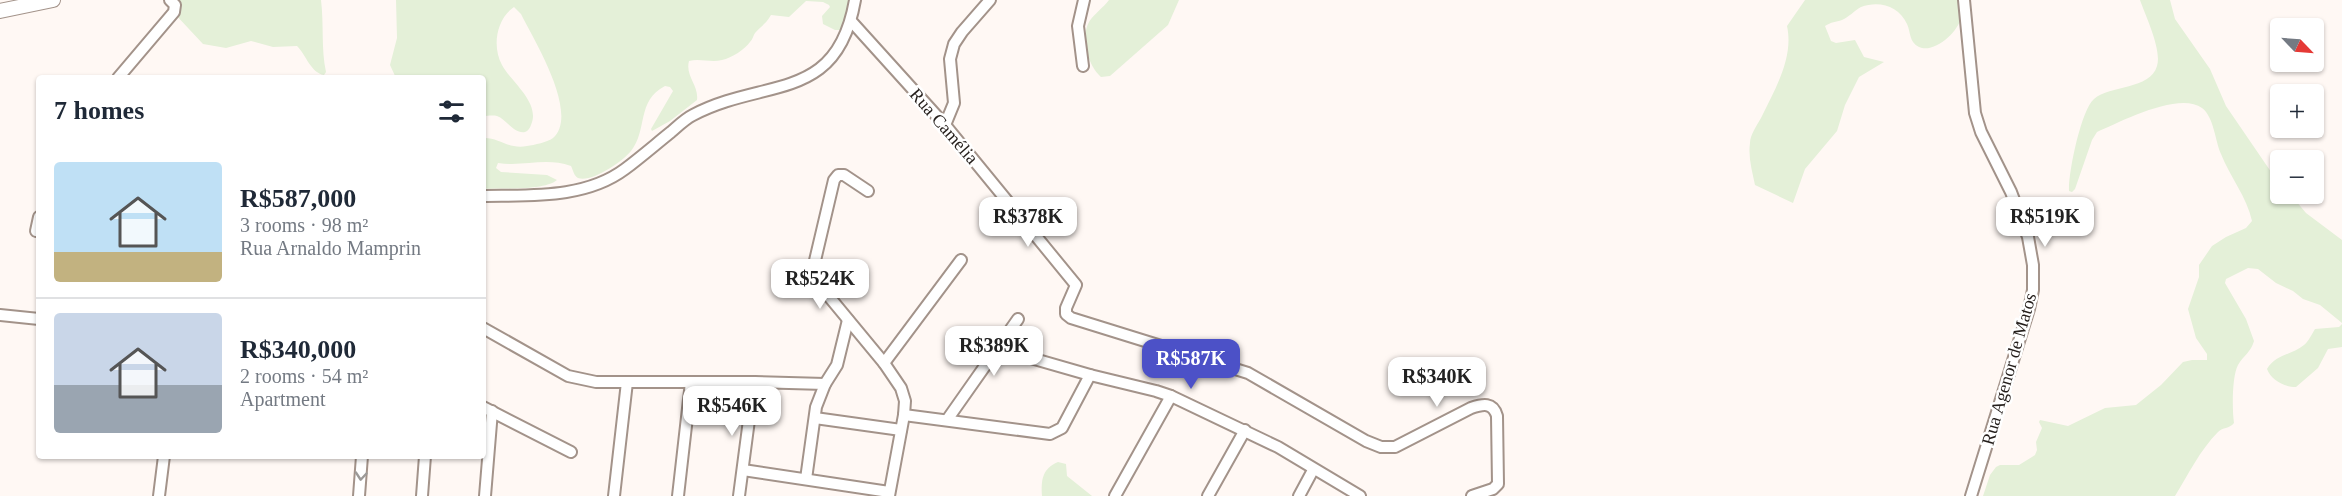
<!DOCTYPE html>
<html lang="en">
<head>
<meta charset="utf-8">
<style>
	body { margin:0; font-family:Georgia,serif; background:#f6f6f7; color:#1f2937; height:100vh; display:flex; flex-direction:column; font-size:22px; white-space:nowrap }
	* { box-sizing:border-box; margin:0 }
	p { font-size:20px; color:#747a83 }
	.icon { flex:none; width:33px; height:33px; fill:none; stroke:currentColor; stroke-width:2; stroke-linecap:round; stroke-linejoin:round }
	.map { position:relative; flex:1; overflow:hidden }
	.side { position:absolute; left:36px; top:75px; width:450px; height:384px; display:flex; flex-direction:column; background:#fff; border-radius:6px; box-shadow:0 2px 4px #0004 }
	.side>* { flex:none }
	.needle { width:39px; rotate:115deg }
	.tools { position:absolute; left:2270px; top:18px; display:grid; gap:12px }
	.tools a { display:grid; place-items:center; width:54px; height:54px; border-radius:6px; background:#fff; box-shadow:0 2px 4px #0004; font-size:30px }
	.price { position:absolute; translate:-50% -51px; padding:0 14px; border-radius:12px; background:#fff; color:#222; font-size:20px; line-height:39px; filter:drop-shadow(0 2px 3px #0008) }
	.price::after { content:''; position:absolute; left:50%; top:36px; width:18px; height:14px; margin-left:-9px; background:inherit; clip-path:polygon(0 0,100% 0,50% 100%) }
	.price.current { background:#4c51c7; color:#fff }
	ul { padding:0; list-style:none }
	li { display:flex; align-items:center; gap:18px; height:150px; padding:0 18px }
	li+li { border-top:2px solid #e0e1e3 }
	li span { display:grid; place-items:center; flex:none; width:168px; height:120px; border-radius:6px; color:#555 }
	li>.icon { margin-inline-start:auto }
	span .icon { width:72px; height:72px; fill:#fffc; stroke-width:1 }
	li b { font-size:26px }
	h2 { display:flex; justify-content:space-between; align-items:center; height:72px; padding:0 18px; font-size:26px }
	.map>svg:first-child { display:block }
</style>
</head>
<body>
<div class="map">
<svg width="2342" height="496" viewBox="0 0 2342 496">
	<rect width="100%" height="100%" fill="#fff8f4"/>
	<g fill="#e4f0d8">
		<path d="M170,0H321C324,24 321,49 326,72L324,75C311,73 306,55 297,46L273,47L251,41L226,48L203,44L174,13Z"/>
		<path d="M396,0H849L842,30H835L823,24L822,16L830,7L829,5L823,2L806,1L789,17L771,15C766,24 761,26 755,33C753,36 753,39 750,42C745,49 732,58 722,60C711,63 700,58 689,61C685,76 699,85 697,100L670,121L652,131L651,129L673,91L670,87L665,86C636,101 648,130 631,151C623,161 592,183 578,178C574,176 573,170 571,166C545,157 524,167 498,163L496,168L501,172L547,175L557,180C544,191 500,188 483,189V138C499,137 509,150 527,146C534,145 548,142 553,138C580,114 534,40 521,14L514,7C496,19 492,47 502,65C511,82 541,103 531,125C530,128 528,131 525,132C514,134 506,119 497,116C493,115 487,116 483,116V78H396L390,65L397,38Z"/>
		<path d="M1109,0H1179L1168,25L1110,76L1101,77C1088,65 1080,39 1089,22C1094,14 1103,8 1109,0Z"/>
		<path d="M1805,0H1962C1962,6 1963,13 1961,18C1958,32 1934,54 1919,47C1909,42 1911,33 1907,24C1899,6 1879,0 1861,7C1854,11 1849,17 1842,20C1836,22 1831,22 1825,26L1831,41L1836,43L1855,40L1864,57L1884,62L1859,77L1845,105L1837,131L1805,169L1793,203L1755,185C1752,171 1748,157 1750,143C1750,135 1757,125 1761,118C1775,89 1794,58 1787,26Z"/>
		<path d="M2140,0H2170L2175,19L2210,69L2226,106L2280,185V194H2290L2306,213L2342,240V323L2320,305L2303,299L2293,291L2276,283L2258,269L2248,268L2226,279L2225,283L2246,319L2254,341C2251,352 2244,355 2238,365C2232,376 2232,409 2234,423C2229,429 2223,427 2218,432C2200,450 2188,475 2175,496H1983L1990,475L1996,467L2000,465H2019L2035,455L2037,450L2036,442L2042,428L2039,422L2040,420L2068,426L2105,408L2136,405L2161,385L2183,362L2192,360H2207V354L2196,338L2188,309L2199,277V265L2212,246L2226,237L2246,228L2252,221C2247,197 2230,177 2221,154C2215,141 2214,117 2202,108C2179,91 2120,122 2097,132L2092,140L2075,189L2072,192L2069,191C2068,174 2081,110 2094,99C2110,85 2150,90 2157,66C2162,50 2146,17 2140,0Z"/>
		<path d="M2342,324V347L2328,349L2318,368L2296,387C2284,387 2271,380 2267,369C2276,354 2292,355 2304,345C2308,342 2312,334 2315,329L2339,327Z"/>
		<path d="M1058,462L1066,464L1067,476L1092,496H1042C1041,480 1042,469 1058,462Z"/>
	</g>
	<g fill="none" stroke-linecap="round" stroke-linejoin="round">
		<defs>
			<g id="street">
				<polyline points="1964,0 1975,113 1981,132 2011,192 2028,237 2033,265 2033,290 2029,309 1971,496"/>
				<path d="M851,21L945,125L1076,285L1066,308V314L1071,318L1248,373L1366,441L1381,447H1395L1471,408C1483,404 1493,402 1497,416L1498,484L1493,489L1472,496"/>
				<polyline points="1083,66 1078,26 1084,0"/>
				<polyline points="118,78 174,12 175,5 170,0"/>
				<polyline points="945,125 954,103 950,59 954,44 962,32 990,0"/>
				<polyline points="868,191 844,175 838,175 834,180 813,269 817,282 884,363 901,388 905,401 904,415 889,496"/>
				<path d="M483,196C530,195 585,199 625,169C641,157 656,144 671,132C678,126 685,119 693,115C765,77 837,104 855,0"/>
				<polyline points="36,231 39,217"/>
				<polyline points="0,315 39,319"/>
				<polyline points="483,328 568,376 596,382 754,382 825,384"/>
				<polyline points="996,348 1090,375 1156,391 1171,396 1278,447 1360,496"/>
				<polyline points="884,363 961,260"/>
				<polyline points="483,407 571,452"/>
				<polyline points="904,415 1050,434 1062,428 1090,375"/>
				<polyline points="815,418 901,430"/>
				<polyline points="947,420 1018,319"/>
				<polyline points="743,470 889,492"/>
				<polyline points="806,479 816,407 825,384 837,365 848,320"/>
				<polyline points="159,496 164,456"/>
				<polyline points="359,496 362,456"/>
				<polyline points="422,496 425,456"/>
				<polyline points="485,496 492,411"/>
				<polyline points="614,496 627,382"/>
				<polyline points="678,496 691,382"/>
				<polyline points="739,496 754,382"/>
				<polyline points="1115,496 1171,396"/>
				<polyline points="1208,496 1245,430"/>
				<polyline points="1299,496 1313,470"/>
			</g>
			<polyline id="secondary" points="0,11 53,0"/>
		</defs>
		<use href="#street" stroke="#a3938a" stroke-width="14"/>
		<use href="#secondary" stroke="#a3938a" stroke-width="16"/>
		<use href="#street" stroke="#fff" stroke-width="10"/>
		<use href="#secondary" stroke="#fff" stroke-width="14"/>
	</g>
	<defs><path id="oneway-chevron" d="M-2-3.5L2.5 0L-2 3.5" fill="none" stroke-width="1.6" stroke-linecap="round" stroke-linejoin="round" transform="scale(1.5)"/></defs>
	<use stroke="#9c9a98" href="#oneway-chevron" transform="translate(361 476) rotate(95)"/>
	<g text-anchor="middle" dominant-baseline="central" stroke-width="5" stroke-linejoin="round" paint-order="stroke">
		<g font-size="18" fill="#241e1b" stroke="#fff">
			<text transform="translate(944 126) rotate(49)">Rua Camélia</text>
			<text transform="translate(2009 369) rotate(-74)">Rua Agenor de Matos</text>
		</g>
	</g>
</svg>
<div class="tools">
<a><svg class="needle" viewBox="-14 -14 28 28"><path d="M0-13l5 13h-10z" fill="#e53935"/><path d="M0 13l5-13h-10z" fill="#747a83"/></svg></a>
<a>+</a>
<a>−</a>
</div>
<b class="price" style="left:1028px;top:248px">R$378K</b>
<b class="price" style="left:2045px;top:248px">R$519K</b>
<b class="price" style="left:820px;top:310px">R$524K</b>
<b class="price" style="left:994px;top:377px">R$389K</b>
<b class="price current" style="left:1191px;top:390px">R$587K</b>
<b class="price" style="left:1437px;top:408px">R$340K</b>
<b class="price" style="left:732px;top:437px">R$546K</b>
<section class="side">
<h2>7 homes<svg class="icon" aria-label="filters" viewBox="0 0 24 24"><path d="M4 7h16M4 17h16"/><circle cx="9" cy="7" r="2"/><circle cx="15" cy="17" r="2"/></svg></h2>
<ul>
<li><span style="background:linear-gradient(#bfe0f5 75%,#c2b280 0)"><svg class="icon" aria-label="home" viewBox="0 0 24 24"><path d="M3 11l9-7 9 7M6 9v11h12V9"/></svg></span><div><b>R$587,000</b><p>3 rooms · 98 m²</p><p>Rua Arnaldo Mamprin</p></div></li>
<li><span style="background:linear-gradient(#c9d6e8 60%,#9aa5b1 0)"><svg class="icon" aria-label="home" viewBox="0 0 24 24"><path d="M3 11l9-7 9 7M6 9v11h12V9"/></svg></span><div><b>R$340,000</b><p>2 rooms · 54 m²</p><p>Apartment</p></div></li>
</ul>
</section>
</div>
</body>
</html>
